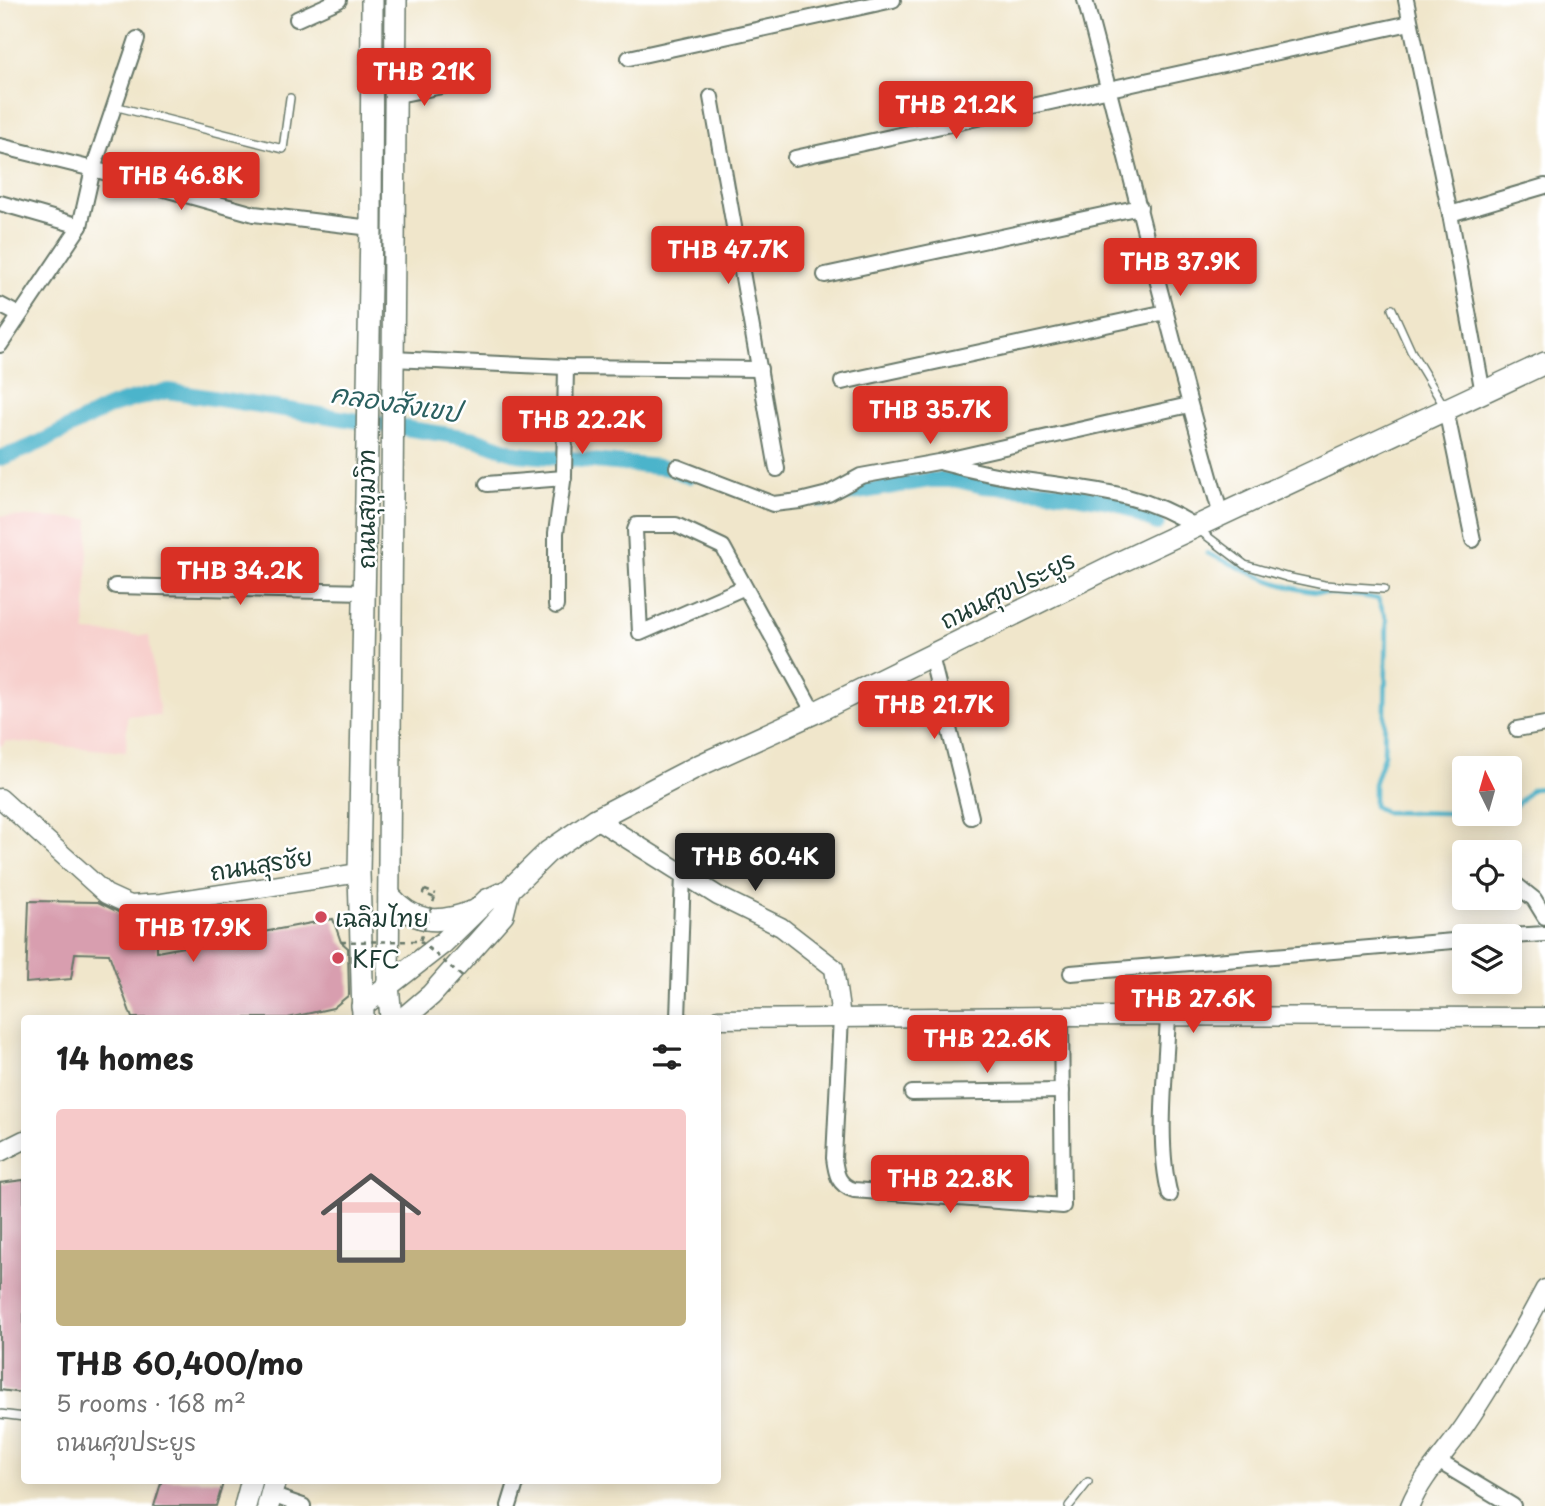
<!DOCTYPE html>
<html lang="en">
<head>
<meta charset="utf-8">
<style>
	body { margin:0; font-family:"Playpen Sans","Playpen Sans Thai",sans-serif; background:#f6f6f6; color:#222; height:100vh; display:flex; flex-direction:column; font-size:26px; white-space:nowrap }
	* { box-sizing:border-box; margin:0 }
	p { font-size:23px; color:#767676 }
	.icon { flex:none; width:38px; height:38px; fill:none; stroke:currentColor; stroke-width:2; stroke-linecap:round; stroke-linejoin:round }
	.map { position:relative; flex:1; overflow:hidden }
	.side { position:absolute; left:21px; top:1015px; width:700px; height:469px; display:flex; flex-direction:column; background:#fff; border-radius:7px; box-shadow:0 4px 18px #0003 }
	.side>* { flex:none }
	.needle { width:46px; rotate:355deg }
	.tools { position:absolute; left:1452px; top:756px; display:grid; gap:14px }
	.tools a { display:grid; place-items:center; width:70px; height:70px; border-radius:7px; background:#fff; box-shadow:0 4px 18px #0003; font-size:35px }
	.price { position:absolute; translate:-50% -60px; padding:0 16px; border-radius:7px; background:#d93025; color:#fff; font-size:23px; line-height:46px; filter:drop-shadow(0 2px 4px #0008) }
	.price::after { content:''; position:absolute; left:50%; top:42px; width:21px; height:16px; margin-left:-10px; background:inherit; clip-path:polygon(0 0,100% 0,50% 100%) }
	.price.on { background:#222; color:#fff }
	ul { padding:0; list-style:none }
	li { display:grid; align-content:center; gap:14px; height:371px; padding:0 35px }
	li span { display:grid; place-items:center; height:217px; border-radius:7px; color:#555 }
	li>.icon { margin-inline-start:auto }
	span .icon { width:126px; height:126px; fill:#fffc; stroke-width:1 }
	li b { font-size:30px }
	h2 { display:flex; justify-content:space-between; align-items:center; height:84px; padding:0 35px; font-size:30px }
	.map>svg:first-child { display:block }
</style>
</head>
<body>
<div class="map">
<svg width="1545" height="1506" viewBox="0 0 1545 1506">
	<rect width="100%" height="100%" fill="#fff"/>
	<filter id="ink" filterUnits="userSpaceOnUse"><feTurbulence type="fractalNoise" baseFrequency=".0143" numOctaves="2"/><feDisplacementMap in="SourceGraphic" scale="14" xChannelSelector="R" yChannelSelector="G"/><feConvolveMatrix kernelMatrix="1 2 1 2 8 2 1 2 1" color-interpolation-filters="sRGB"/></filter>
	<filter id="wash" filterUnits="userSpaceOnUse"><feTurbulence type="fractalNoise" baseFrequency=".00686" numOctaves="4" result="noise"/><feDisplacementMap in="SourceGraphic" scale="28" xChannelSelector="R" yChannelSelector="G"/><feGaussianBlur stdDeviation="1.57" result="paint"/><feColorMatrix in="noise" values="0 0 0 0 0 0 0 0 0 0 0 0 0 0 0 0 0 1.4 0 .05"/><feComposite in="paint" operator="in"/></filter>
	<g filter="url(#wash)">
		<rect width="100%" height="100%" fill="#f0e6cb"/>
		<polygon fill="#f7d0cd" points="0,516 89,519 85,632 149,636 160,716 127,715 126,752 6,741 0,747"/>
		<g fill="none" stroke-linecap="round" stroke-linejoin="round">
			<g stroke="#4cb4cb" stroke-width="4.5">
				<path d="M1207,553C1240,567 1273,585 1308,591C1332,595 1355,593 1378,599L1387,620L1384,754L1374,784V806L1384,812L1507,814"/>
				<polyline points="1510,811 1532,789 1545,788"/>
			</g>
			<g stroke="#4cb4cb" stroke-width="16">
				<path d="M0,458C39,446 69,427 105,409C125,400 146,396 168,391L475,439L518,454L670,468L688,476"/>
				<polyline points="822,500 845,494 929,480 958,480 983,486 1044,490 1117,502 1157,523"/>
			</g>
		</g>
		<g id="blocks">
			<g fill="#d89eaf">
				<polygon points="29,901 98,902 126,916 157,915 157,952 333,919 341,942 348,948 349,995 333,1008 288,1018 132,1018 109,954 75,953 71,979 26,983"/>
				<polygon points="24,1180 24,1393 0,1390 0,1183"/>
				<polygon points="162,1480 224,1480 216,1506 154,1506"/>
			</g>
		</g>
	</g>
	<g filter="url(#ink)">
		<use href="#blocks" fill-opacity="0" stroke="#687869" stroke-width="2"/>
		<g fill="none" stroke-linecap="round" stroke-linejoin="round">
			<defs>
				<g id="service">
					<polyline points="114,106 283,149 290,98"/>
					<polyline points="1392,309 1411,351 1444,406"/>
					<polyline points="1199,530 1245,565 1286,577 1324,585 1384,589"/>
					<polyline points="0,1414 24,1417"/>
					<polyline points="1069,1506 1088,1482"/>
				</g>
				<g id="minor">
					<path d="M1085,0C1131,171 1171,345 1221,515"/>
					<polyline points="1406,0 1450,214 1483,393"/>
					<polyline points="297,19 339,0"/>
					<polyline points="629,58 893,0"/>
					<polyline points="393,96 447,85"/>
					<polyline points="711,97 777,469"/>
					<polyline points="0,146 93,169 254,214 371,228"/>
					<polyline points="795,158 1410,23"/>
					<polyline points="0,203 80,226"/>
					<polyline points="1450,214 1545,186"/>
					<polyline points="825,275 1140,207"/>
					<polyline points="0,305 19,315"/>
					<polyline points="0,345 80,226 93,169 137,39"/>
					<polyline points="392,359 566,367 760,369"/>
					<polyline points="842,382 1166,312"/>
					<polyline points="1446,410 1473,540"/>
					<path d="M943,463C974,471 1006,478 1038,482C1095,490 1146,494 1196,527"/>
					<polyline points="677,467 773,504 800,501 828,494 861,476 938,462 1189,405"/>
					<polyline points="487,484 564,478"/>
					<polyline points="115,586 366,592"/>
					<polyline points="745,587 640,633 635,530 637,525 676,525 723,547 814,713"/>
					<polyline points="556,606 556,533 564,474 566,367"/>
					<polyline points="931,656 971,817"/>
					<polyline points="1517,729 1545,724"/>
					<polyline points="1462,852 1465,853"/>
					<polyline points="1510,880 1534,899 1545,917"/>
					<polyline points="1510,936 1545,934"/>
					<polyline points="1071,973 1465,940"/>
					<path d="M1168,1016C1166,1071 1156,1143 1170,1195"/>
					<path d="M841,1017L834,1158C836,1174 838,1185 854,1190L1063,1206L1061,1016"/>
					<polyline points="678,1018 683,874"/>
					<polyline points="912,1093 1062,1091"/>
					<polyline points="1438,1461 1513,1506"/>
					<polyline points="271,1495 303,1506"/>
					<polyline points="509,1506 517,1480"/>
				</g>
				<g id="tertiary">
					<polyline points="0,798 106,894 130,905 162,903 359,873"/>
					<polyline points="596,819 718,896 781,927 834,968 841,1017"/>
					<polyline points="718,1019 1050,1016 1545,1017"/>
					<polyline points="0,1152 24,1140"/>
					<path d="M1410,1506C1422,1476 1447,1452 1465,1425C1495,1381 1520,1336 1545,1289"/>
				</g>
				<g id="primary">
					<path d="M389,895C413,923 437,925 471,912"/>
					<polyline points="362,1006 443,943 487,900 509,890 548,852 596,819 698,766 814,713 1112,566 1545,363"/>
					<polyline points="363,1016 359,873 371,228 372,0"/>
					<polyline points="391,1018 388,985 396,0"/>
					<polyline points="404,1018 431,995 503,914 509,890"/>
					<polyline points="245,1506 252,1480"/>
					<polyline points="268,1506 275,1480"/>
				</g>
			</defs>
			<use href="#service" stroke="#687869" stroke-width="10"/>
			<use href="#minor" stroke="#687869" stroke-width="18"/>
			<use href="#tertiary" stroke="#687869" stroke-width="21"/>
			<use href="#primary" stroke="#687869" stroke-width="24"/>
			<g stroke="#687869" stroke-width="2.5" stroke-dasharray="5 5" stroke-linecap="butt">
				<polyline points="425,890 423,893 437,899"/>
				<polyline points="425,890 436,894"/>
			</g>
			<use href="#service" stroke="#fff" stroke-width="7"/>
			<use href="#minor" stroke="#fff" stroke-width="14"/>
			<use href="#tertiary" stroke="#fff" stroke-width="18"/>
			<use href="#primary" stroke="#fff" stroke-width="21"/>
			<g stroke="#687869" stroke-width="2.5" stroke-dasharray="5 5" stroke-linecap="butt">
				<polyline points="420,941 466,980"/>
				<polyline points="341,942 420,941 436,894"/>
			</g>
		</g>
	</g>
	<g fill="#d1495b" stroke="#fff" stroke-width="2.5">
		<circle cx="321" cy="917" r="7"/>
		<circle cx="338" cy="958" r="7"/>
	</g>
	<g text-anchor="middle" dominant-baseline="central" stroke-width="5" stroke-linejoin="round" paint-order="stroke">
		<g font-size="24" fill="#1f3d34" stroke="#fff">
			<text transform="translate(365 509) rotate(-90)">ถนนสุขุมวิท</text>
			<text transform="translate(1007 589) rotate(-26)">ถนนศุขประยูร</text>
			<text transform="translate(261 863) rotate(-9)">ถนนสุรชัย</text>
		</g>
		<g font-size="24" fill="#1f3d34" stroke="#fff" text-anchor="start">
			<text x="335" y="917">เฉลิมไทย</text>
			<text x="352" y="958">KFC</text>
		</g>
		<g font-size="26" font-style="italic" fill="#2c6161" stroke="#fff">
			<text transform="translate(396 402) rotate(9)">คลองสังเขป</text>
		</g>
	</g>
</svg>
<div class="tools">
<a><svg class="needle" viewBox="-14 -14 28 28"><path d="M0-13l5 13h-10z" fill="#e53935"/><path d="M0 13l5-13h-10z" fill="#767676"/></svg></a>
<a><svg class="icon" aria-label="locate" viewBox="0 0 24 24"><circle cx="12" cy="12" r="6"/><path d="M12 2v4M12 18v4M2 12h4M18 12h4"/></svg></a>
<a><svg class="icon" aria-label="layers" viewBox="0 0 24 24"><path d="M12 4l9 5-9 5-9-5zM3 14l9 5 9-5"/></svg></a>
</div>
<b class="price" style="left:424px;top:108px">THB 21K</b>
<b class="price" style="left:956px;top:141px">THB 21.2K</b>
<b class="price" style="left:181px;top:212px">THB 46.8K</b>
<b class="price" style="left:728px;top:286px">THB 47.7K</b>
<b class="price" style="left:1180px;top:298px">THB 37.9K</b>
<b class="price" style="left:930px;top:446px">THB 35.7K</b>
<b class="price" style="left:582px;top:456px">THB 22.2K</b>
<b class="price" style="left:240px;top:607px">THB 34.2K</b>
<b class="price" style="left:934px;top:741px">THB 21.7K</b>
<b class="price on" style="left:755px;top:893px">THB 60.4K</b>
<b class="price" style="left:193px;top:964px">THB 17.9K</b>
<b class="price" style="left:1193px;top:1035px">THB 27.6K</b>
<b class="price" style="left:987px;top:1075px">THB 22.6K</b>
<b class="price" style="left:950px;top:1215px">THB 22.8K</b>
<section class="side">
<h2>14 homes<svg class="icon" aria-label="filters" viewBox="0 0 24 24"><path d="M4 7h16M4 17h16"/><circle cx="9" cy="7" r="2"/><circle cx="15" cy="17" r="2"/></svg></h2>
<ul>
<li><span style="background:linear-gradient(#f6c9c9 65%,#c2b280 0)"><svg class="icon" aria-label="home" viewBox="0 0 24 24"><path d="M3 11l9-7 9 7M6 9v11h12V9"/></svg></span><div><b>THB 60,400/mo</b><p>5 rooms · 168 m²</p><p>ถนนศุขประยูร</p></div></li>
</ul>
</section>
</div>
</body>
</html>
